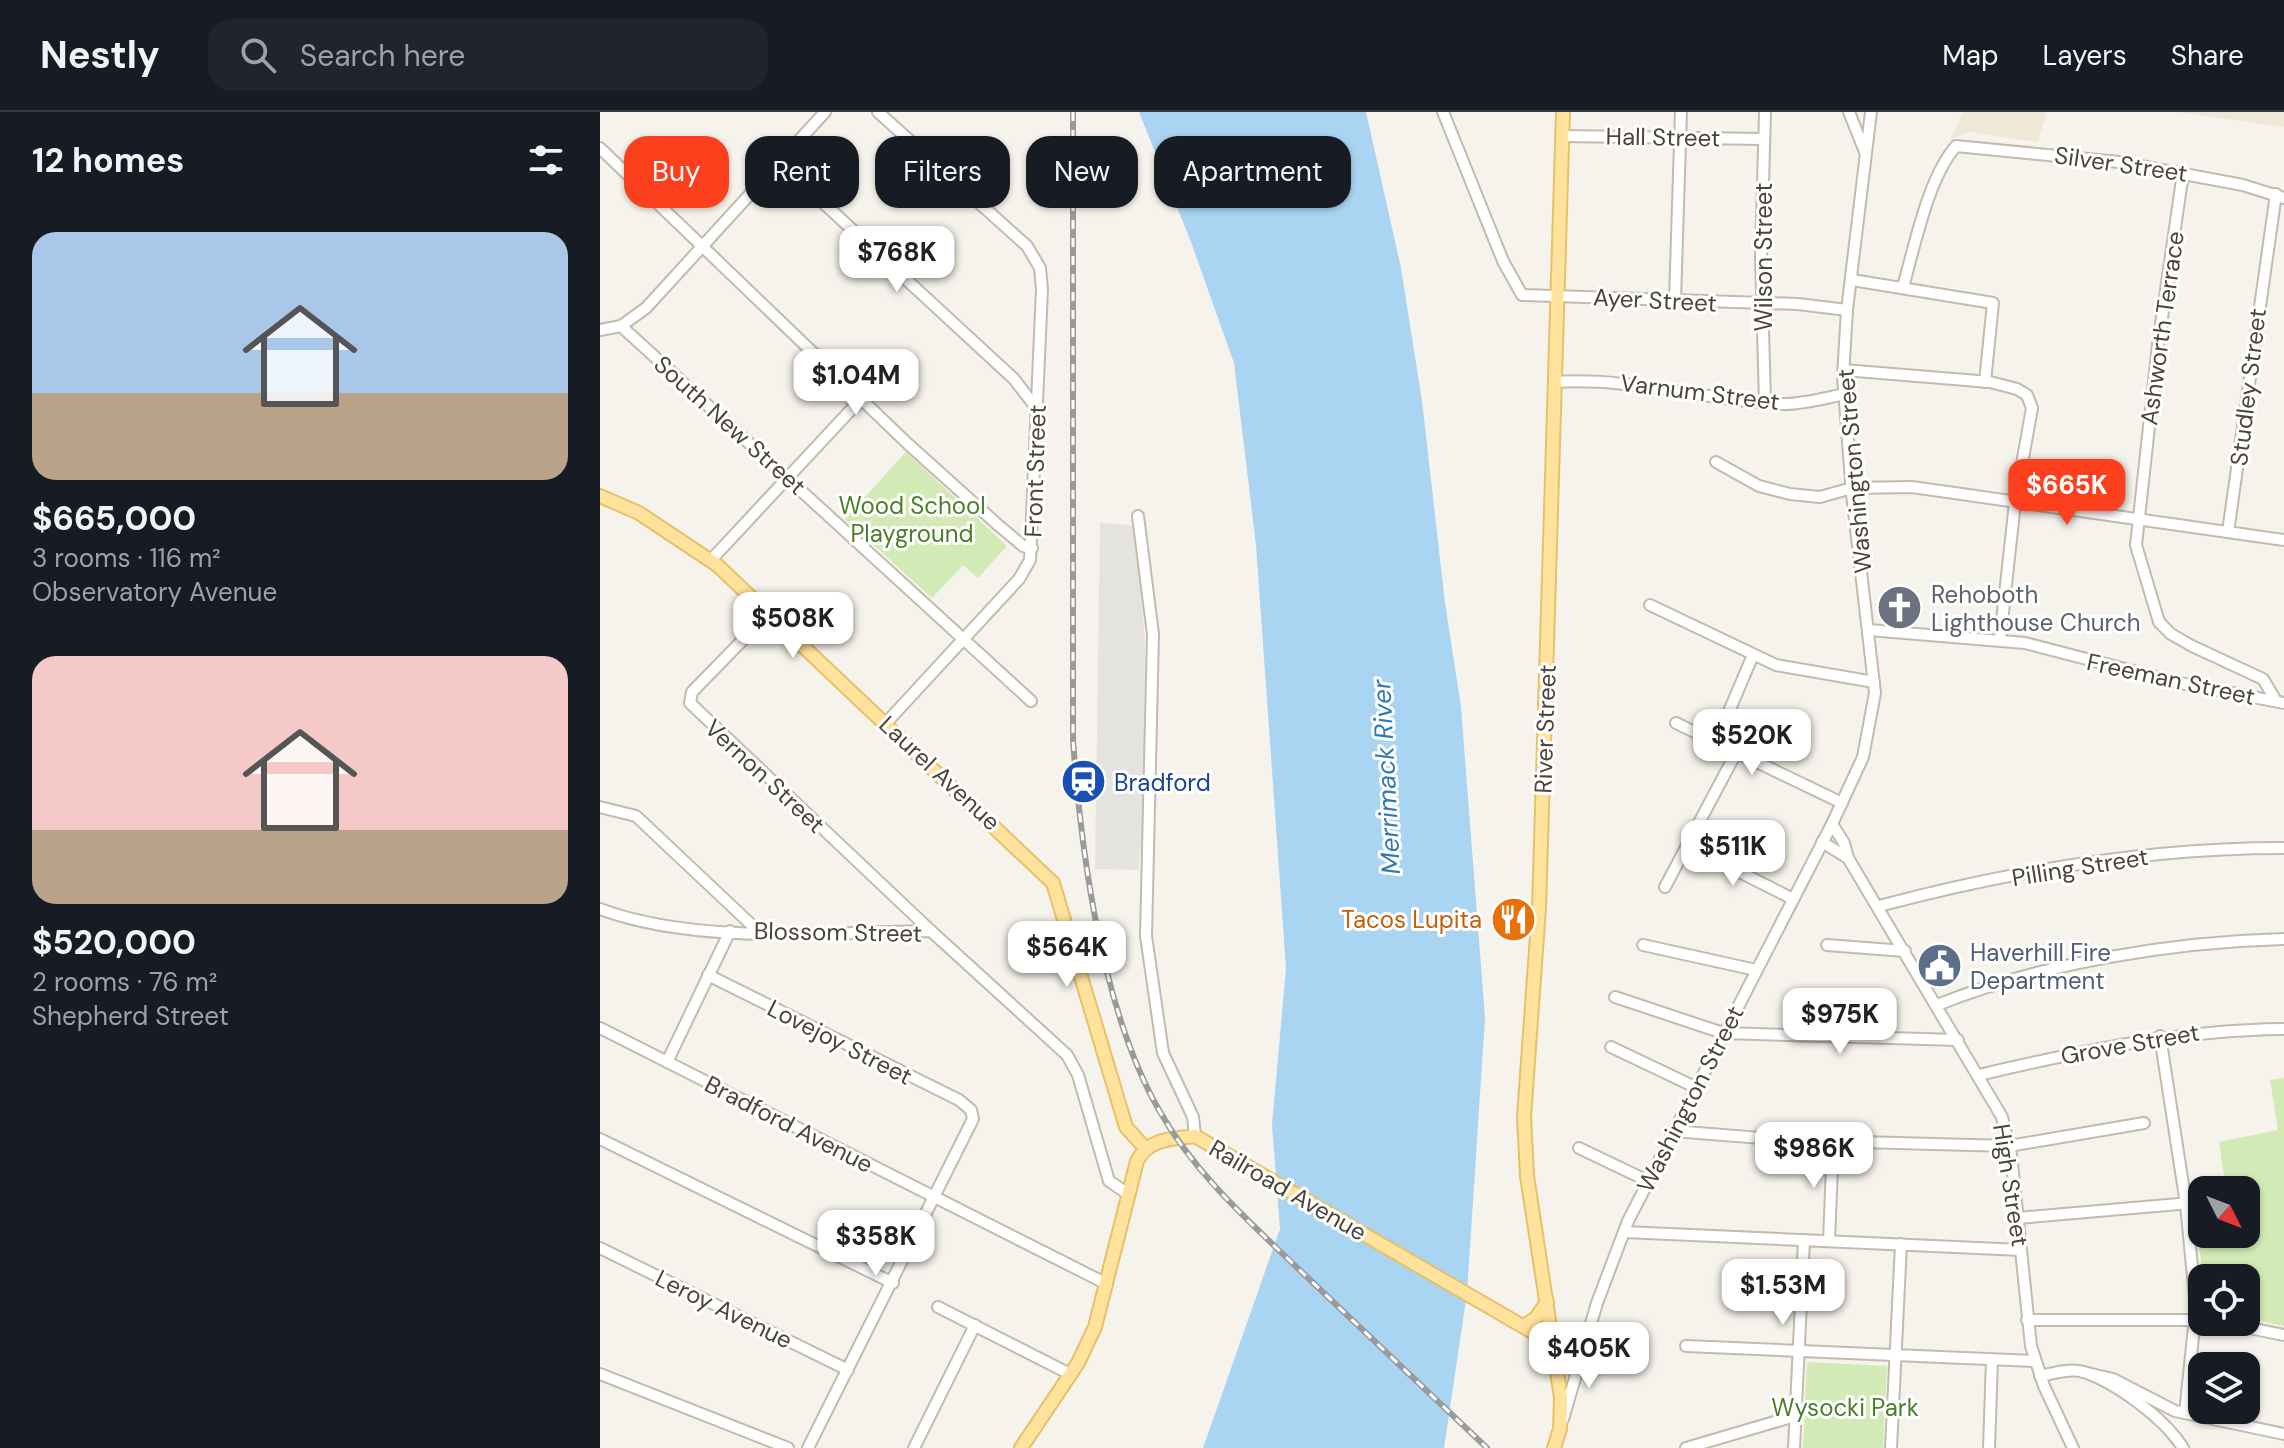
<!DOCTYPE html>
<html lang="en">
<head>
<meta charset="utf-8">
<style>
	body { margin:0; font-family:"DM Sans",sans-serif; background:#20242c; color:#f1f3f6; height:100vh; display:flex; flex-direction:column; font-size:30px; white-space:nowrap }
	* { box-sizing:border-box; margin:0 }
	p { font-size:26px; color:#9ea1a6 }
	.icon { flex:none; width:44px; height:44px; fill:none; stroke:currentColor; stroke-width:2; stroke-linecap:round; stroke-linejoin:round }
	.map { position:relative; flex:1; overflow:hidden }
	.details { display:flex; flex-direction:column; background:#171b24; width:600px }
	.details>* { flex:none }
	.banner { position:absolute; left:24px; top:24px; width:760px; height:72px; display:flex; gap:16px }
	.needle { width:52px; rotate:132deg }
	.controls { position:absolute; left:1588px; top:1064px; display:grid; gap:16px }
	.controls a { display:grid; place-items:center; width:72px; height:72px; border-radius:16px; background:#171b24; box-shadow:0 2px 6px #0004; font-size:40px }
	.price { position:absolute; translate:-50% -68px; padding:0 18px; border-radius:16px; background:#fff; color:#222; font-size:26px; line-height:52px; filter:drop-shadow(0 2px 4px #0008) }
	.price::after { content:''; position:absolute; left:50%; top:48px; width:24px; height:18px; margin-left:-12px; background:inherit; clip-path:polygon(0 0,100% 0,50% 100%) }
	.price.current { background:#fc3f1d; color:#fff }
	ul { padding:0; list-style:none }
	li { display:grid; align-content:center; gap:16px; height:424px; padding:0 32px }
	li span { display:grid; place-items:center; height:248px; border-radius:24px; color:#555 }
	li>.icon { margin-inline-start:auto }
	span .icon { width:144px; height:144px; fill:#fffc; stroke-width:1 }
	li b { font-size:34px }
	h2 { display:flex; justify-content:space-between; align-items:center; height:96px; padding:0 32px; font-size:34px }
	.chip { padding:0 28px; border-radius:24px; background:#171b24; box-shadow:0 2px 6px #0004; font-size:28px; line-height:72px }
	.chip.current { background:#fc3f1d; color:#fff }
	header { display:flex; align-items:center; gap:48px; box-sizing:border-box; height:112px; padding:0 40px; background:#171b24; border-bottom:2px solid #363941 }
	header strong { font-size:38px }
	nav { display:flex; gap:44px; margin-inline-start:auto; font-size:28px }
	.search { width:560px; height:72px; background:#20242c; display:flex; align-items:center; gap:20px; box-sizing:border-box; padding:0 28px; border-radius:24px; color:#9ea1a6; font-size:30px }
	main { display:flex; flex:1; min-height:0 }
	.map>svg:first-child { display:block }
</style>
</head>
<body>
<header>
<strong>Nestly</strong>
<div class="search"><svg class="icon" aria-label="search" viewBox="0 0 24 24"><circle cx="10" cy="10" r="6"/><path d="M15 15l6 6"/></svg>Search here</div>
<nav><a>Map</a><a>Layers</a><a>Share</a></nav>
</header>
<main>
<section class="details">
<h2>12 homes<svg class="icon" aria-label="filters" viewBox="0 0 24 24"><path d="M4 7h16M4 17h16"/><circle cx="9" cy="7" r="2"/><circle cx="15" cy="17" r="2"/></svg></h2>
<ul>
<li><span style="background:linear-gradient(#a9c7e8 65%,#b9a48a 0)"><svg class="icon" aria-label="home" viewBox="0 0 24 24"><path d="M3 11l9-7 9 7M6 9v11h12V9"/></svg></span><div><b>$665,000</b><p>3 rooms · 116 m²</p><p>Observatory Avenue</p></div></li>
<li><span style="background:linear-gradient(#f6c9c9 70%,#b9a48a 0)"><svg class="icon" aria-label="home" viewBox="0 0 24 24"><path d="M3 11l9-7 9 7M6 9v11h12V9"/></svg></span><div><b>$520,000</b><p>2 rooms · 76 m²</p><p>Shepherd Street</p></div></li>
</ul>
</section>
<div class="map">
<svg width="1684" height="1336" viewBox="0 0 1684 1336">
	<rect width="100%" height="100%" fill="#f6f3ec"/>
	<g fill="#efe8d6">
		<polygon points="1363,0 1447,0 1438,30 1369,20 1350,28"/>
		<polygon points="1576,0 1684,0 1684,15"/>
	</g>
	<g fill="#d2eab5">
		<polygon points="306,340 407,434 378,466 363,453 332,486 245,407"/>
		<polygon points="1684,966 1684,1214 1646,1206 1646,1166 1603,1166 1595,1103 1602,1102 1602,1122 1646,1122 1646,1078 1626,1078 1619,1030 1678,1018 1670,968"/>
		<polygon points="1207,1250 1287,1254 1283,1336 1203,1336"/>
	</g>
	<polygon fill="#e5e3e0" points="500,411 531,413 536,419 545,529 543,719 538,758 495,757"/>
	<polygon fill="#a9d4f2" points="539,0 766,0 801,156 822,289 845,491 861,595 885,906 867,1181 844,1336 603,1336 680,1117 672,1013 686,856 656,433 634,251 591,130"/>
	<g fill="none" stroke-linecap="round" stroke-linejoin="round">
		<defs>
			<g id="minor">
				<polyline points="278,0 427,134 440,156 442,177 430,448 419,467 286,611"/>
				<polyline points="843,0 903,149 922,183 1198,192 1247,198"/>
				<polyline points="1249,0 1265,40"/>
				<polyline points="963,24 1163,27"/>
				<polyline points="0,36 308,332 398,413 423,434 432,436"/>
				<polyline points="179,50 414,267 437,297"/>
				<polyline points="1583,61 1558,233 1536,433 1559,510 1571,522 1592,534 1663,567 1676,589"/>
				<polyline points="1252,168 1393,191 1385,270"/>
				<path d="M1303,175C1315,133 1328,66 1356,34L1519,50L1643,73L1684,86"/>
				<polyline points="1075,188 1081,0"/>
				<polyline points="21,214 46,196 225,0"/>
				<polyline points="0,218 21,214 431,589"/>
				<polyline points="1244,258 1390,270 1417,277 1427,283 1432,296 1415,391 1400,527"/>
				<path d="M955,270C1033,265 1107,289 1184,292C1204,292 1225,286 1245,282"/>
				<polyline points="1165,290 1161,145 1165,0"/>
				<polyline points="1116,350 1159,374 1190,382 1220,385 1252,376 1312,375 1684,428"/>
				<polyline points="538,404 553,522 546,824 563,941 593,1005 595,1024"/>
				<polyline points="1628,420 1676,82"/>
				<polyline points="111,448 261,287"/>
				<polyline points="1050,493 1176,553 1274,570"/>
				<polyline points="169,501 92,580 90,591 331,819"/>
				<polyline points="1269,518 1425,531 1575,570 1684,591"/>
				<polyline points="1076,611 1242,691"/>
				<polyline points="1116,630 1153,543"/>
				<polyline points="0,695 36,704 158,819"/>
				<polyline points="1232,712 1244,731 1248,746 1402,1005 1411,1042 1431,1234 1444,1274 1473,1336"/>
				<polyline points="1222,730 1248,746"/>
				<polyline points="1088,734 1193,787"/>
				<polyline points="1065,775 1137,639"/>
				<path d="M1279,794C1410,759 1548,736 1684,736"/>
				<path d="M0,797C96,833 228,820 331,819L467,943L478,963L509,1069L528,1082"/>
				<polyline points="1043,833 1156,858"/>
				<polyline points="1227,833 1305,839"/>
				<polyline points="108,863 359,988 371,998 373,1007 208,1336"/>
				<polyline points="1015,885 1123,921 1358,928"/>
				<path d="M1337,893C1443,851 1570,830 1684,827"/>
				<polyline points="0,916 507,1172"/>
				<polyline points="1560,924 1586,1092 1596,1196 1585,1301"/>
				<polyline points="1011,935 1095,975"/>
				<polyline points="67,950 130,819"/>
				<path d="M1379,963C1481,939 1578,918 1684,917"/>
				<polyline points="1073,1019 1185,1028 1409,1034 1544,1011"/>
				<polyline points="0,1027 293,1171"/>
				<polyline points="979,1036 1048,1069"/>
				<polyline points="1418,1106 1602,1090"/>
				<polyline points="1024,1120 1421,1138"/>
				<polyline points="1229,1129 1233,1029"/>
				<polyline points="0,1136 248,1258"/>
				<polyline points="338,1195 470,1262"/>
				<polyline points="1427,1208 1602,1208"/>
				<polyline points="1619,1210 1684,1223"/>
				<polyline points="953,1232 964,1238 985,1230"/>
				<polyline points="1086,1234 1435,1249"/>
				<polyline points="1483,1260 1513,1267 1575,1299 1684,1322"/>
				<polyline points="0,1262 188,1336"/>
				<path d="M1440,1264C1454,1261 1471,1256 1484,1260C1517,1271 1565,1307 1583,1336"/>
				<polyline points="963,1307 997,1191 1028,1109 1232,712 1263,645 1275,581 1252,382 1243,264 1247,198 1271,0"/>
				<polyline points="314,1336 375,1213"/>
				<polyline points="1086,1336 1195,1304"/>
				<polyline points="1194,1336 1204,1128"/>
				<polyline points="1291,1336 1301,1132"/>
				<polyline points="1389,1336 1392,1248"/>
			</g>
			<g id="major">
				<polyline points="0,384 39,401 117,453 453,771 526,1015 545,1036"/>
				<polyline points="924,1214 936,1206 947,1190"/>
				<path d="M421,1336L478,1251L495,1215L537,1049C549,1026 572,1027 595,1024L953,1232"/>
				<polyline points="954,1336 960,1317 961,1286 927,1064 924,1005 939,796 963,0"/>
			</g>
		</defs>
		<use href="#minor" stroke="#c2bbae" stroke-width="14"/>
		<use href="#major" stroke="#e6c16a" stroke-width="16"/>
		<use href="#minor" stroke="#fff" stroke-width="10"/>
		<use href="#major" stroke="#ffe39c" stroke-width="12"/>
		<defs>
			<path id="rail" d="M473,0V628C481,741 502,899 559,998C596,1064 653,1113 707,1165C767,1222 827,1279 887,1336"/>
		</defs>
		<use href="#rail" stroke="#9a9a9a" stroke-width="6"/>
		<use href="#rail" stroke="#fff" stroke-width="3" stroke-dasharray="9" stroke-linecap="butt"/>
	</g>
	<defs>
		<symbol id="church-disc" viewBox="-11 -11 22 22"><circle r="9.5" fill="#6b7280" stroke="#fff"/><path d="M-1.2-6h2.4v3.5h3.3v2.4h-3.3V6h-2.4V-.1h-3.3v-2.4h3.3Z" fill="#fff"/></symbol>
		<symbol id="station-disc" viewBox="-11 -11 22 22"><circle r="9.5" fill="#1a4fb4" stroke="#fff"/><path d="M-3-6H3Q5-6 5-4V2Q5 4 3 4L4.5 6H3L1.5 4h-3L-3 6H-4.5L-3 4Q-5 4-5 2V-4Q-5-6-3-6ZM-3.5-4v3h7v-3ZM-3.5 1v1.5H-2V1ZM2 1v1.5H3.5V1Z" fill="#fff"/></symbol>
		<symbol id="restaurant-disc" viewBox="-11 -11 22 22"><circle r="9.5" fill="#e8710a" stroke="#fff"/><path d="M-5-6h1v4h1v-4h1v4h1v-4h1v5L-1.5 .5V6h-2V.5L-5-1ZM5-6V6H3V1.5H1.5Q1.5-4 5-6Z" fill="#fff"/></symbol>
		<symbol id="civic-disc" viewBox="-11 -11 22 22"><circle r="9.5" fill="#5c6f8a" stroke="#fff"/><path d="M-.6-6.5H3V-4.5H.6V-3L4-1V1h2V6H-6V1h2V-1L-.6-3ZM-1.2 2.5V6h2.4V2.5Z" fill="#fff"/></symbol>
	</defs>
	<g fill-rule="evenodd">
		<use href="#church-disc" x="1274" y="470" width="51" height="51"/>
		<use href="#station-disc" x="458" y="644" width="51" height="51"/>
		<use href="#restaurant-disc" x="888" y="782" width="51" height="51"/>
		<use href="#civic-disc" x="1314" y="828" width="51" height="51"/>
	</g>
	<g text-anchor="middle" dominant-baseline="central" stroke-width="6" stroke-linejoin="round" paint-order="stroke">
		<g font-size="24" fill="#4b4439" stroke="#fff">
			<text transform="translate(1063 25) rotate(1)">Hall Street</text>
			<text transform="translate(1521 52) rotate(8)">Silver Street</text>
			<text transform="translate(1163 145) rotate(-90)">Wilson Street</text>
			<text transform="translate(1055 188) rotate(3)">Ayer Street</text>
			<text transform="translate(1562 216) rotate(-82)">Ashworth Terrace</text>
			<text transform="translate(1648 275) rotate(-83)">Studley Street</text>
			<text transform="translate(1100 280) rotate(7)">Varnum Street</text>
			<text transform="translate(130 313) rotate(42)">South New Street</text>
			<text transform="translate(435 359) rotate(-88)">Front Street</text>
			<text transform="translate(1254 359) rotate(-95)">Washington Street</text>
			<text transform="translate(1571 567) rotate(12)">Freeman Street</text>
			<text transform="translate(945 617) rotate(-88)">River Street</text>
			<text transform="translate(340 661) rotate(43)">Laurel Avenue</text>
			<text transform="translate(165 664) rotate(43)">Vernon Street</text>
			<text transform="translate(1480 755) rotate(-9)">Pilling Street</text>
			<text transform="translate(238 820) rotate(1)">Blossom Street</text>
			<text transform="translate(240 930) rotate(27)">Lovejoy Street</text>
			<text transform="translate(1530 932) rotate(-10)">Grove Street</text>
			<text transform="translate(1090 987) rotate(-63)">Washington Street</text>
			<text transform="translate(189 1012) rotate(27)">Bradford Avenue</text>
			<text transform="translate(1411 1073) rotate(81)">High Street</text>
			<text transform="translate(688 1078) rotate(30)">Railroad Avenue</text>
			<text transform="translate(124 1197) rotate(26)">Leroy Avenue</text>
		</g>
		<g font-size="24" fill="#4a7f2a" stroke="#fff">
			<text x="312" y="393">Wood School<tspan x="312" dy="28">Playground</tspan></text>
			<text x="1245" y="1295">Wysocki Park</text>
		</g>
		<g font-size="24" fill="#5b616d" stroke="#fff" text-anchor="start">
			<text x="1331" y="482">Rehoboth<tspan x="1331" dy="28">Lighthouse Church</tspan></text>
		</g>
		<g font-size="24" fill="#164399" stroke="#fff" text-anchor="start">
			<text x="514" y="670">Bradford</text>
		</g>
		<g font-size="24" fill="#c56008" stroke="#fff" text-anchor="end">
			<text x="882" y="807">Tacos Lupita</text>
		</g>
		<g font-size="24" fill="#4e5e75" stroke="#fff" text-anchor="start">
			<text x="1370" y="840">Haverhill Fire<tspan x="1370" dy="28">Department</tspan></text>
		</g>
		<g font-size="26" font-style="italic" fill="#2e7ab2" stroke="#fff">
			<text transform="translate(786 665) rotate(-93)">Merrimack River</text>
		</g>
	</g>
</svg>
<div class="controls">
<a><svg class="needle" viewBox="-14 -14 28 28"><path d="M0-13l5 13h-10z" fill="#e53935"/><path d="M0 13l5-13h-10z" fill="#9ea1a6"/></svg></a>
<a><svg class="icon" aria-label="locate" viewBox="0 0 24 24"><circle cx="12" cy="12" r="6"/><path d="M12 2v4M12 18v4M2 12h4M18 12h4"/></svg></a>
<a><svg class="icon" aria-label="layers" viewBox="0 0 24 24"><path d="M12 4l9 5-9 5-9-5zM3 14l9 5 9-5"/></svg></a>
</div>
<b class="price" style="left:297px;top:182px">$768K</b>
<b class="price" style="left:256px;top:305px">$1.04M</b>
<b class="price current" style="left:1467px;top:415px">$665K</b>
<b class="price" style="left:193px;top:548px">$508K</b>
<b class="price" style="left:1152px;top:665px">$520K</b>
<b class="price" style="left:1133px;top:776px">$511K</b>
<b class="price" style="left:467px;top:877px">$564K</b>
<b class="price" style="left:1240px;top:944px">$975K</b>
<b class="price" style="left:1214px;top:1078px">$986K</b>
<b class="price" style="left:276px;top:1166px">$358K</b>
<b class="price" style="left:1183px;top:1215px">$1.53M</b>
<b class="price" style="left:989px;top:1278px">$405K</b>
<div class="banner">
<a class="chip current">Buy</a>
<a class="chip">Rent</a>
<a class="chip">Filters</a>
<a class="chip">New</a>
<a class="chip">Apartment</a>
</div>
</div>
</main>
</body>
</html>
